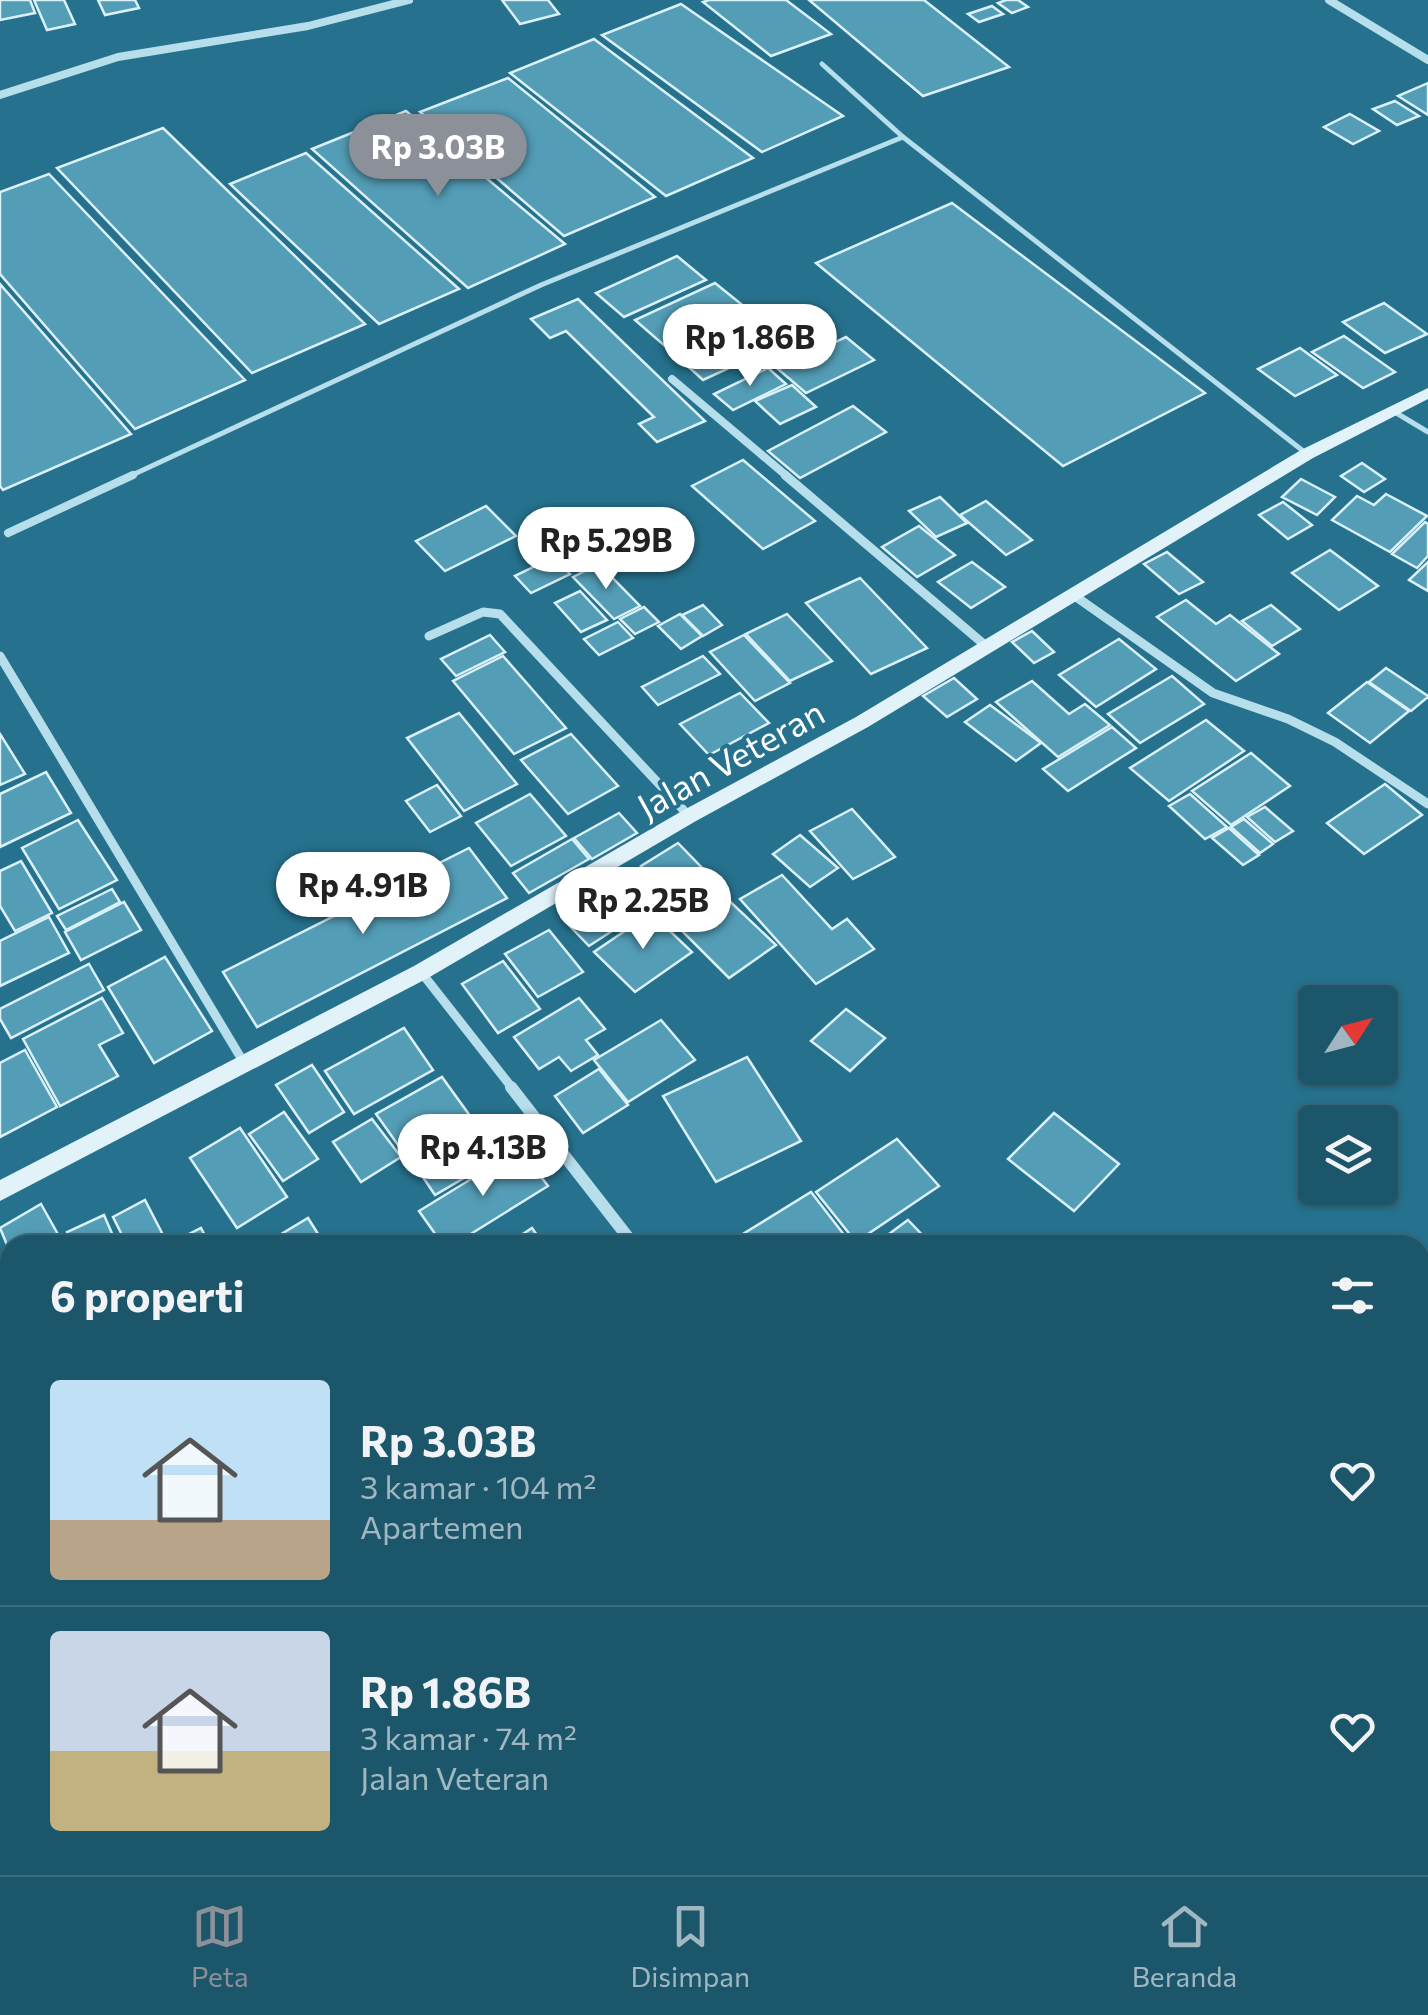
<!DOCTYPE html>
<html lang="id">
<head>
<meta charset="utf-8">
<style>
	body { margin:0; font-family:Commissioner,sans-serif; background:#295f72; color:#f1f3f6; height:100vh; display:flex; flex-direction:column; font-size:38px; white-space:nowrap }
	* { box-sizing:border-box; margin:0 }
	p { font-size:32px; color:#a0b7c1 }
	.icon { flex:none; width:55px; height:55px; fill:none; stroke:currentColor; stroke-width:2; stroke-linecap:round; stroke-linejoin:round }
	.map { position:relative; flex:1; overflow:hidden }
	.sheet { position:absolute; left:0px; top:1235px; width:1430px; height:640px; display:flex; flex-direction:column; background:#1c566a; border-radius:30px 30px 0 0; box-shadow:0 2px 8px #0004,0 0 0 2px #3a6c7e }
	.sheet>* { flex:none }
	.needle { width:65px; rotate:54deg }
	.fabs { position:absolute; left:1298px; top:985px; display:grid; gap:20px }
	.fabs a { display:grid; place-items:center; width:100px; height:100px; border-radius:10px; background:#1c566a; box-shadow:0 2px 8px #0004,0 0 0 2px #3a6c7e; font-size:50px }
	.price { position:absolute; translate:-50% -85px; padding:0 22px; border-radius:35px; background:#fff; color:#222; font-size:32px; line-height:65px; filter:drop-shadow(0 2px 5px #0008) }
	.price::after { content:''; position:absolute; left:50%; top:60px; width:30px; height:22px; margin-left:-15px; background:inherit; clip-path:polygon(0 0,100% 0,50% 100%) }
	.price.selected { background:#8c9099; color:#fff }
	ul { padding:0; list-style:none }
	li { display:flex; align-items:center; gap:30px; height:250px; padding:0 50px }
	li+li { border-top:2px solid #3a6c7e }
	li span { display:grid; place-items:center; flex:none; width:280px; height:200px; border-radius:10px; color:#555 }
	li>.icon { margin-inline-start:auto }
	span .icon { width:120px; height:120px; fill:#fffc; stroke-width:1 }
	li b { font-size:42px }
	h2 { display:flex; justify-content:space-between; align-items:center; height:120px; padding:0 50px; font-size:42px }
	.tabs { display:flex; justify-content:space-around; align-items:center; height:140px; border-top:2px solid #3a6c7e; background:#1c566a; font-size:28px; color:#a0b7c1 }
	.tabs a { display:grid; justify-items:center; gap:5px }
	.tabs .selected { color:#8c9099 }
	.map>svg:first-child { display:block }
</style>
</head>
<body>
<div class="map">
<svg width="1428" height="1875" viewBox="0 0 1428 1875">
	<rect width="100%" height="100%" fill="#26728e"/>
	<g fill="#539db6" stroke="#dbf1f8" stroke-width="2.5">
		<polygon points="0,0 30,0 35,13 0,20"/>
		<polygon points="34,0 64,0 75,24 47,30"/>
		<polygon points="98,0 135,0 139,8 105,15"/>
		<polygon points="502,0 548,0 559,14 520,24"/>
		<polygon points="709,0 786,0 831,34 771,56 703,2"/>
		<polygon points="809,0 924,0 1009,67 923,96"/>
		<polygon points="1006,0 1018,0 1028,7 1012,13 998,3"/>
		<polygon points="681,4 843,116 762,152 602,35"/>
		<polygon points="992,6 1003,14 979,22 968,14"/>
		<polygon points="594,39 753,158 666,196 510,73"/>
		<polygon points="508,78 655,197 564,236 420,112"/>
		<polygon points="1428,83 1428,115 1398,96"/>
		<polygon points="1395,101 1419,116 1397,125 1373,109"/>
		<polygon points="406,111 565,244 468,288 312,149"/>
		<polygon points="1350,114 1379,131 1353,144 1324,127"/>
		<polygon points="163,128 365,324 252,373 57,168"/>
		<polygon points="306,153 459,289 379,324 230,184"/>
		<polygon points="49,174 245,380 135,429 0,274 0,192"/>
		<polygon points="952,203 1205,393 1063,466 816,263"/>
		<polygon points="677,256 706,280 624,317 596,293"/>
		<polygon points="715,283 746,308 665,346 635,320"/>
		<polygon points="0,284 131,434 3,490 0,486"/>
		<polygon points="578,299 705,421 657,442 639,424 654,417 566,331 550,338 531,319"/>
		<polygon points="1384,303 1427,334 1385,353 1343,322"/>
		<polygon points="766,323 802,354 771,368 757,355 703,380 682,361"/>
		<polygon points="1344,336 1395,372 1363,388 1312,352"/>
		<polygon points="846,337 874,360 806,393 778,369"/>
		<polygon points="1300,348 1337,375 1295,396 1258,369"/>
		<polygon points="768,368 786,384 733,410 714,394"/>
		<polygon points="792,385 816,407 780,424 755,401"/>
		<polygon points="853,406 886,432 800,478 768,451"/>
		<polygon points="743,460 815,521 763,549 692,486"/>
		<polygon points="1362,463 1385,479 1364,492 1341,476"/>
		<polygon points="1301,479 1335,497 1317,515 1282,497"/>
		<polygon points="1386,494 1427,516 1390,552 1332,520 1357,496 1374,505"/>
		<polygon points="940,497 967,523 936,537 909,511"/>
		<polygon points="986,501 1032,540 1006,555 960,515"/>
		<polygon points="1283,502 1312,525 1288,539 1259,515"/>
		<polygon points="486,506 516,536 445,571 416,541"/>
		<polygon points="1425,522 1428,524 1428,556 1417,568 1392,554"/>
		<polygon points="566,526 580,541 562,550 547,535"/>
		<polygon points="919,526 955,555 917,577 882,547"/>
		<polygon points="1330,550 1378,586 1339,610 1292,573"/>
		<polygon points="1167,552 1203,582 1179,594 1144,564"/>
		<polygon points="554,557 570,574 531,593 515,576"/>
		<polygon points="972,562 1005,587 971,608 938,582"/>
		<polygon points="1428,562 1428,591 1409,580"/>
		<polygon points="599,564 640,606 614,619 573,577"/>
		<polygon points="860,578 927,648 871,674 806,603"/>
		<polygon points="580,591 607,620 581,632 555,603"/>
		<polygon points="1186,600 1216,624 1230,615 1279,654 1236,681 1157,617"/>
		<polygon points="703,605 722,625 703,636 682,615"/>
		<polygon points="1271,605 1300,629 1272,646 1242,621"/>
		<polygon points="644,607 659,622 635,634 620,619"/>
		<polygon points="680,614 702,636 681,649 658,626"/>
		<polygon points="787,614 832,661 790,681 746,634"/>
		<polygon points="618,622 633,638 599,655 584,639"/>
		<polygon points="1032,631 1054,652 1034,663 1012,642"/>
		<polygon points="490,635 505,652 456,676 441,659"/>
		<polygon points="744,635 790,683 755,701 710,652"/>
		<polygon points="1119,639 1156,669 1096,707 1059,675"/>
		<polygon points="503,656 566,728 514,754 453,681"/>
		<polygon points="703,656 720,674 658,705 642,687"/>
		<polygon points="1386,668 1428,696 1428,697 1411,711 1369,682"/>
		<polygon points="1172,676 1204,704 1140,743 1108,714"/>
		<polygon points="954,678 977,699 947,717 923,696"/>
		<polygon points="1032,681 1069,714 1085,704 1110,725 1058,757 996,702"/>
		<polygon points="1367,682 1409,711 1370,743 1328,713"/>
		<polygon points="740,693 769,723 709,755 680,724"/>
		<polygon points="990,705 1041,743 1016,761 965,722"/>
		<polygon points="459,713 517,784 464,811 407,738"/>
		<polygon points="1206,720 1244,751 1169,801 1130,768"/>
		<polygon points="1112,727 1136,748 1068,791 1043,769"/>
		<polygon points="0,734 25,774 0,785"/>
		<polygon points="571,734 618,786 568,814 521,760"/>
		<polygon points="1251,753 1290,786 1231,825 1192,791"/>
		<polygon points="46,772 71,813 0,847 0,794"/>
		<polygon points="1385,784 1422,815 1364,854 1327,823"/>
		<polygon points="437,785 461,816 430,832 406,801"/>
		<polygon points="530,794 566,836 511,866 476,823"/>
		<polygon points="1190,794 1227,827 1205,839 1169,806"/>
		<polygon points="1265,807 1293,831 1275,842 1247,817"/>
		<polygon points="852,809 895,857 853,879 810,831"/>
		<polygon points="619,813 637,833 592,859 574,838"/>
		<polygon points="1244,819 1273,844 1260,853 1231,827"/>
		<polygon points="78,820 117,880 59,909 22,848"/>
		<polygon points="1229,828 1259,855 1243,865 1212,838"/>
		<polygon points="800,835 838,868 810,887 773,854"/>
		<polygon points="572,839 589,859 529,893 513,873"/>
		<polygon points="678,843 710,876 672,899 641,866"/>
		<polygon points="469,848 507,898 257,1027 223,972"/>
		<polygon points="21,861 52,913 15,931 0,906 0,871"/>
		<polygon points="782,875 832,929 847,919 874,949 816,984 740,899"/>
		<polygon points="619,881 646,909 589,946 562,918"/>
		<polygon points="112,889 120,902 66,930 57,916"/>
		<polygon points="721,893 776,945 729,978 675,924"/>
		<polygon points="124,902 141,930 81,960 65,932"/>
		<polygon points="651,913 692,952 635,992 594,952"/>
		<polygon points="49,917 69,953 0,986 0,941"/>
		<polygon points="549,930 583,972 538,997 505,954"/>
		<polygon points="165,957 212,1031 154,1063 108,987"/>
		<polygon points="503,961 540,1009 498,1033 462,984"/>
		<polygon points="89,964 104,990 11,1038 0,1019 0,1009"/>
		<polygon points="102,998 123,1033 99,1045 118,1076 60,1106 23,1039"/>
		<polygon points="579,998 605,1029 586,1040 598,1055 571,1071 559,1057 539,1069 514,1037"/>
		<polygon points="846,1009 885,1038 850,1071 811,1041"/>
		<polygon points="661,1020 695,1060 628,1102 594,1060"/>
		<polygon points="404,1028 433,1070 354,1114 325,1071"/>
		<polygon points="25,1050 57,1107 0,1137 0,1063"/>
		<polygon points="747,1057 801,1141 716,1182 663,1096"/>
		<polygon points="312,1065 344,1112 309,1133 276,1085"/>
		<polygon points="599,1069 628,1105 583,1133 555,1096"/>
		<polygon points="442,1077 473,1120 408,1159 376,1114"/>
		<polygon points="284,1112 318,1159 283,1181 249,1134"/>
		<polygon points="1054,1113 1119,1164 1074,1211 1008,1159"/>
		<polygon points="372,1119 401,1157 361,1182 333,1142"/>
		<polygon points="240,1128 287,1197 237,1228 190,1158"/>
		<polygon points="470,1131 491,1162 435,1195 414,1164"/>
		<polygon points="897,1139 939,1186 856,1242 816,1192"/>
		<polygon points="520,1149 548,1186 453,1245 443,1245 419,1211"/>
		<polygon points="811,1192 852,1245 725,1245"/>
		<polygon points="145,1200 162,1233 140,1245 127,1245 113,1217"/>
		<polygon points="41,1204 64,1245 10,1245 10,1252 0,1228"/>
		<polygon points="104,1215 117,1245 73,1245 67,1232"/>
		<polygon points="308,1218 325,1245 263,1245"/>
		<polygon points="908,1220 932,1245 874,1245"/>
		<polygon points="201,1228 210,1245 167,1245"/>
		<polygon points="532,1228 544,1245 506,1245"/>
		<polygon points="10,1272 10,1376 0,1356 0,1278"/>
		<polygon points="0,1367 10,1387 10,1398 0,1404"/>
		<polygon points="1420,1611 1428,1620 1428,1667 1420,1674"/>
		<polygon points="10,1643 10,1722 1,1728 0,1649"/>
		<polygon points="1424,1805 1428,1810 1428,1875 1352,1875 1362,1865 1420,1865 1420,1809"/>
		<polygon points="521,1865 796,1865 779,1875 526,1875"/>
	</g>
	<g fill="none" stroke-linecap="round" stroke-linejoin="round">
		<g stroke="#b6deeb" stroke-width="5">
			<polyline points="822,64 903,137"/>
			<polyline points="1393,411 1428,432"/>
			<polyline points="128,477 541,285 903,137 1307,454"/>
		</g>
		<polyline stroke="#b6deeb" stroke-width="8" points="8,533 133,475"/>
		<g stroke="#b6deeb" stroke-width="8">
			<polyline points="1329,0 1428,60"/>
			<polyline points="0,95 118,57 308,26 409,0"/>
			<polyline points="672,379 788,477"/>
		</g>
		<g stroke="#b6deeb" stroke-width="9">
			<polyline points="785,475 986,646"/>
			<polyline points="1072,594 1213,693 1288,719 1335,742 1428,804"/>
			<polyline points="429,636 483,612 500,614 689,816"/>
			<polyline points="0,656 244,1063"/>
			<polyline points="421,972 513,1089"/>
		</g>
		<g stroke="#b6deeb" stroke-width="12">
			<polyline points="511,1087 634,1245"/>
			<polyline points="0,1516 10,1539"/>
			<polyline points="153,1865 158,1875"/>
			<polyline points="1153,1865 1162,1875"/>
			<polyline points="1030,1875 1041,1865"/>
		</g>
		<polygon fill="#e1f2f9" fill-rule="evenodd" points="1428,388 1428,399 1313,458 868,727 696,821 428,978 0,1201 0,1180 414,966 682,811 856,717 1301,450"/>
	</g>
	<g text-anchor="middle" dominant-baseline="central" stroke-width="8" stroke-linejoin="round" paint-order="stroke">
		<g font-size="35" fill="#fff" stroke="#26728e">
			<text transform="translate(730 758) rotate(-29)">Jalan Veteran</text>
		</g>
	</g>
</svg>
<div class="fabs">
<a><svg class="needle" viewBox="-14 -14 28 28"><path d="M0-13l5 13h-10z" fill="#e53935"/><path d="M0 13l5-13h-10z" fill="#a0b7c1"/></svg></a>
<a><svg class="icon" aria-label="layers" viewBox="0 0 24 24"><path d="M12 4l9 5-9 5-9-5zM3 14l9 5 9-5"/></svg></a>
</div>
<b class="price selected" style="left:438px;top:199px">Rp 3.03B</b>
<b class="price" style="left:750px;top:389px">Rp 1.86B</b>
<b class="price" style="left:606px;top:592px">Rp 5.29B</b>
<b class="price" style="left:363px;top:937px">Rp 4.91B</b>
<b class="price" style="left:643px;top:952px">Rp 2.25B</b>
<b class="price" style="left:483px;top:1199px">Rp 4.13B</b>
<section class="sheet">
<h2>6 properti<svg class="icon" aria-label="filters" viewBox="0 0 24 24"><path d="M4 7h16M4 17h16"/><circle cx="9" cy="7" r="2"/><circle cx="15" cy="17" r="2"/></svg></h2>
<ul>
<li><span style="background:linear-gradient(#bfe0f5 70%,#b9a48a 0)"><svg class="icon" aria-label="home" viewBox="0 0 24 24"><path d="M3 11l9-7 9 7M6 9v11h12V9"/></svg></span><div><b>Rp 3.03B</b><p>3 kamar · 104 m²</p><p>Apartemen</p></div><svg class="icon" aria-label="heart" viewBox="0 0 24 24"><path d="M12 20l-8-8c-3-5 5-10 8-4 3-6 11-1 8 4z"/></svg></li>
<li><span style="background:linear-gradient(#c9d6e8 60%,#c2b280 0)"><svg class="icon" aria-label="home" viewBox="0 0 24 24"><path d="M3 11l9-7 9 7M6 9v11h12V9"/></svg></span><div><b>Rp 1.86B</b><p>3 kamar · 74 m²</p><p>Jalan Veteran</p></div><svg class="icon" aria-label="heart" viewBox="0 0 24 24"><path d="M12 20l-8-8c-3-5 5-10 8-4 3-6 11-1 8 4z"/></svg></li>
</ul>
</section>
</div>
<nav class="tabs">
<a class="selected"><svg class="icon" aria-label="map" viewBox="0 0 24 24"><path d="M3 6l6-2 6 2 6-2v14l-6 2-6-2-6 2zM9 4v14M15 6v14"/></svg>Peta</a>
<a><svg class="icon" aria-label="saved" viewBox="0 0 24 24"><path d="M7 4h10v16l-5-4-5 4z"/></svg>Disimpan</a>
<a><svg class="icon" aria-label="home" viewBox="0 0 24 24"><path d="M3 11l9-7 9 7M6 9v11h12V9"/></svg>Beranda</a>
</nav>
</body>
</html>
